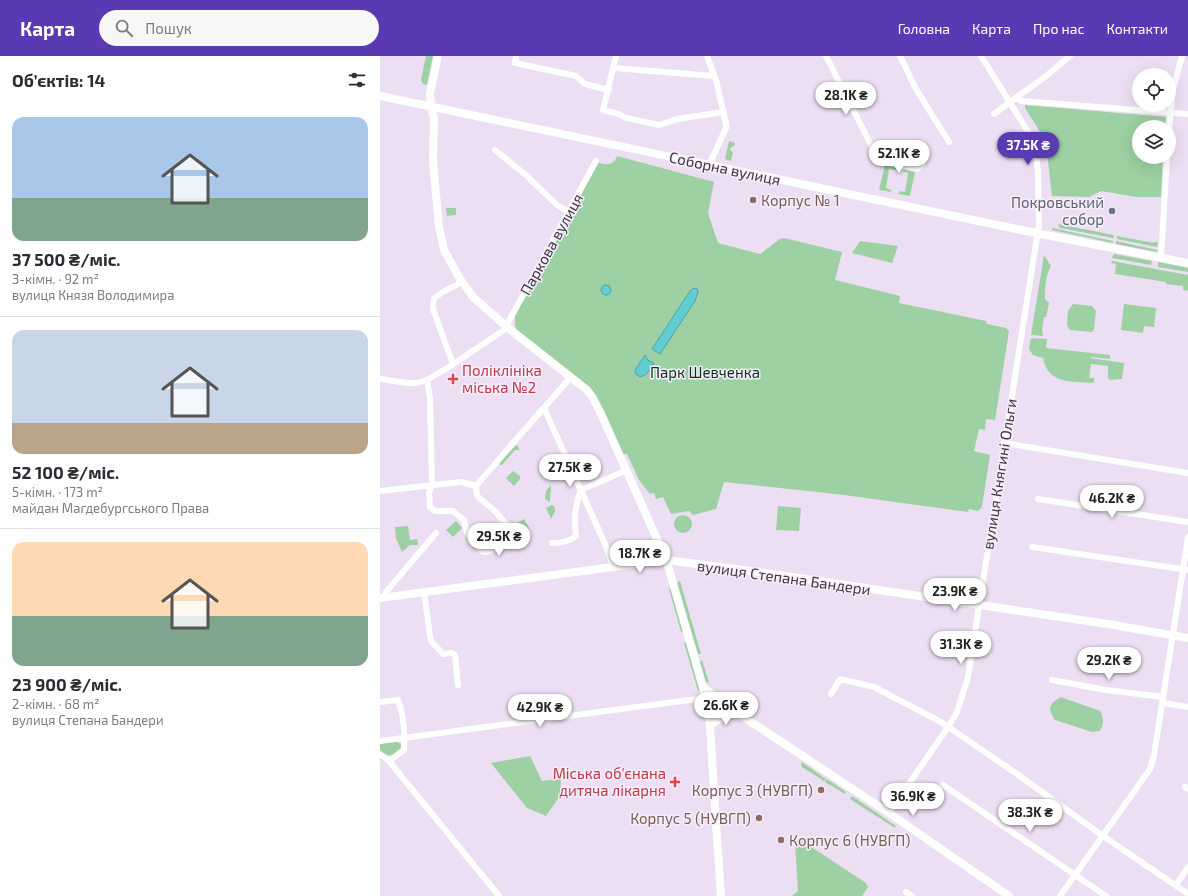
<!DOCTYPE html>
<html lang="uk">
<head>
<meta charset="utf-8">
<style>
	body { margin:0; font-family:"Exo 2",sans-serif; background:#f7f7f7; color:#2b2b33; height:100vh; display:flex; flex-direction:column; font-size:15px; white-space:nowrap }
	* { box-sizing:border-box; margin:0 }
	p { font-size:13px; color:#7c7c81 }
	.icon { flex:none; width:22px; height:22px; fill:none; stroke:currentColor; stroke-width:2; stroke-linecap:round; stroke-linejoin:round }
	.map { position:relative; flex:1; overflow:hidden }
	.details { display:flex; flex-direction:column; background:#fff; width:380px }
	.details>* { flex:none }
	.controls { position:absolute; left:752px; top:12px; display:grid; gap:8px }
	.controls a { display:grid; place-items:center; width:44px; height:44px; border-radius:50%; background:#fff; box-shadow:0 4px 16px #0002; font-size:20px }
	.price { position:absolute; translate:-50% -34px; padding:0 9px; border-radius:14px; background:#fff; color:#222; font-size:13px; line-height:26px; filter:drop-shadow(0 1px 2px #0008) }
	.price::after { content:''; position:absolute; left:50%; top:24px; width:12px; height:9px; margin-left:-6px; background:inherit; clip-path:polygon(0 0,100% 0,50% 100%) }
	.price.active { background:#5a3ab2; color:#fff }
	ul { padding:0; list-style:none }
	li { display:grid; align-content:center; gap:8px; height:212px; padding:0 12px }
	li+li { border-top:1px solid #e1e1e2 }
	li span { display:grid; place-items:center; height:124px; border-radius:12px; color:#555 }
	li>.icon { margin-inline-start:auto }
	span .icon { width:72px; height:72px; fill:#fffc; stroke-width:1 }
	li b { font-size:17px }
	h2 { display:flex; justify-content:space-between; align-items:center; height:48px; padding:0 12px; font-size:17px }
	header { display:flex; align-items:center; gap:24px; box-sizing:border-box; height:56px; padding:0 20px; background:#5a3ab2; color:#fff }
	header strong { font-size:19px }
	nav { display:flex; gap:22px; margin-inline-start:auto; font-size:14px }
	.search { width:280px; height:36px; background:#f7f7f7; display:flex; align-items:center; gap:10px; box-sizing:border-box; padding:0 14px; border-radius:22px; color:#7c7c81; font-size:15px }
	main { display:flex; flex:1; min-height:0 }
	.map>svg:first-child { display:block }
</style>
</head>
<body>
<header>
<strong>Карта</strong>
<div class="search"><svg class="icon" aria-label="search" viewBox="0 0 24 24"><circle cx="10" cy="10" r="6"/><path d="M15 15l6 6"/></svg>Пошук</div>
<nav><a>Головна</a><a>Карта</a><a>Про нас</a><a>Контакти</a></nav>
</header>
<main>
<section class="details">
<h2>Об’єктів: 14<svg class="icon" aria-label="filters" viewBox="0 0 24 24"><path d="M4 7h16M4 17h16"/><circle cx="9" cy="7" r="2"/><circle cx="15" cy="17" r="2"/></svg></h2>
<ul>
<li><span style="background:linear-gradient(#a9c7e8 65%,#7fa58c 0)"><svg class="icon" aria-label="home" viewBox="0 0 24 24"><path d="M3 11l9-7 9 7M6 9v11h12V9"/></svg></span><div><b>37 500 ₴/міс.</b><p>3-кімн. · 92 m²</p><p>вулиця Князя Володимира</p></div></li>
<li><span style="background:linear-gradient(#c9d6e8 75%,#b9a48a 0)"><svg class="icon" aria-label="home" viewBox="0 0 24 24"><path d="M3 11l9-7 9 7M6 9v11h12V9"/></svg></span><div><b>52 100 ₴/міс.</b><p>5-кімн. · 173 m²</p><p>майдан Магдебургського Права</p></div></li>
<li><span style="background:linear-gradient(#ffd9b3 60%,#7fa58c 0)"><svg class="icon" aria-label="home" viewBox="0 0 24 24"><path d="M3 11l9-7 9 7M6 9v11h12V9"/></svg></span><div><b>23 900 ₴/міс.</b><p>2-кімн. · 68 m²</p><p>вулиця Степана Бандери</p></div></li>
</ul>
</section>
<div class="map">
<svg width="808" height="840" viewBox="0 0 808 840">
	<rect width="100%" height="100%" fill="#eddff3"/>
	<g fill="#9dd0a3">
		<polygon points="46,0 53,0 47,29 43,28 41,24"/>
		<polygon points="645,49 786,61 785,71 759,71 759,101 783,101 781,141 756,141 721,135 709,141 672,140 667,97 662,79 645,52"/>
		<polygon points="349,85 355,87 354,90 350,92 351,95 353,96 351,105 345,103"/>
		<path d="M237,100L334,126L328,157L338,187L380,198L400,183L404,182L462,196L455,224L520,240L519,247L606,265L607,268L626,272L629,275L615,364L606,363L605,374L599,373L594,395L610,399L602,451L598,455L589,453L588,456L464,439L344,426L336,453L313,459L309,455L291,458L283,441L276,443L274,437L270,438L259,424L247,398H239L216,344L138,279L135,269V257L177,180L180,181L182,178L181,177L218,106C226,110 234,109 237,100Z"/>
		<polygon points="505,109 517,110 516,114 509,113 506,132 511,134 511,136 499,134"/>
		<polygon points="524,112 535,116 530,140 518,138 520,135 525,136 528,117 523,116"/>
		<polygon points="66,152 76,152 76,159 67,160"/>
		<polygon points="678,168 734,179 733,182 680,172"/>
		<polygon points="672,172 733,185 733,187 672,174"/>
		<polygon points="737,180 774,187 774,186 778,186 777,191 737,183"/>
		<polygon points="480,185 518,190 512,207 472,197"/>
		<polygon points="736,185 777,194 777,196 736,188"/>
		<polygon points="734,198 772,205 771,209 732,202"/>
		<path d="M664,199L671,210C665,221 665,231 665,243L669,247L666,261H664L662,274L663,280L651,279Z"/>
		<polygon points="732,205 808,219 808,235 803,234 803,230 786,228 786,226 735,218 736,208 731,207"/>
		<polygon points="778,206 808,212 808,216 778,211"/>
		<polygon points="693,248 712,250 716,255 714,273 712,276 690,274 687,269 688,255"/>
		<polygon points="744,248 776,252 774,271 764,270 763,277 741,274"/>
		<path d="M651,282L667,283L666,292L730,299V303L711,301L710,302L744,307L742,323L730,324L728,322V310L711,308L709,322H714V327C692,325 668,329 663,302L653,299L649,293Z"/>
		<polygon points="136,389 138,390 139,394 135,394 122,409 120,409 119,407"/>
		<polygon points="133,415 140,420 140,423 134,430 126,422"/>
		<polygon points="171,429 170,445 169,446 165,443 166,435"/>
		<polygon points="171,449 174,450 175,455 171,463 166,452"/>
		<polygon points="398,450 421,452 419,475 396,474"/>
		<circle cx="303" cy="468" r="9"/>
		<polygon points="144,463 149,472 147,475 137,477 135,476 138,473 137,467"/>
		<polygon points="76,465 82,472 73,481 66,474"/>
		<polygon points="28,470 30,484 37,483 38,489 30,489 22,496 16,483 15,471"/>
		<polygon points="300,525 321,598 318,598 297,527"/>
		<polygon points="291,532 303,575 301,576 289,533"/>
		<polygon points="307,586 320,635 318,635 304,587"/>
		<polygon points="322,604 329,626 326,627 320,605"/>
		<path d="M681,641L720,655C724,663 724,667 720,675L712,676L675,664C667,653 669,647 681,641Z"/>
		<path d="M15,685L21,688L22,693C13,699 11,702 0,696V688Z"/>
		<polygon points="150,700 162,725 181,723 180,740 166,760 147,752 111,707"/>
		<polygon points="422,706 446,723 444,725 422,711 421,708"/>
		<polygon points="447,723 466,736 465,738 445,726"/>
		<polygon points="472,740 516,770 515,772 470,743"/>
		<polygon points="419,783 486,827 488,831 482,840 412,840 418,835 415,785"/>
	</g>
	<g fill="#60cdd2" stroke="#56a0a6">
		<circle cx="226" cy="234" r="5"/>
		<polygon points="314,232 317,233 318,236 315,245 280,298 272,293 310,235"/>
		<path d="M265,299L268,304L274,307C270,313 267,320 260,321L256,318L255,314Z"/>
	</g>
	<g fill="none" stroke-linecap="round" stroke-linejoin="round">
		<g stroke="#fff" stroke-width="6">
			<polyline points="136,0 135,7 196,20 205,28 229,34"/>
			<polyline points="236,0 223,54 239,58 246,62 279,69 297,63 344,56"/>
			<polyline points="327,0 336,24 346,68 346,72 329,109"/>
			<polyline points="446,0 495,97 504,106 537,113 542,109"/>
			<polyline points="520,0 536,33 569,86"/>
			<polyline points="234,12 334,20"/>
			<polyline points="636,42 642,45 808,58"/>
			<polyline points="614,58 641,38 665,21 690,0"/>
			<polyline points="789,73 793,33 802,0"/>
			<polyline points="115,94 147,120 177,149 189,156"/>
			<polyline points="781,202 787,101"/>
			<path d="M73,308L53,253C53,250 53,246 54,243C58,237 75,230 82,226"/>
			<polyline points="0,323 27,327 37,327 47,324 69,311 124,274 216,105"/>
			<polyline points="47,324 50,342 52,429 49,437 50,451 55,455 73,455 84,464 87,477 103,496 107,496 117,492 135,479 116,456 97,440 96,430"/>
			<polyline points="164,352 225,488 231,505"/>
			<polyline points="624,387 808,417"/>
			<polyline points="96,430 140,379 191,321"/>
			<polyline points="0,435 81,426 96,430"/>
			<polyline points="658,443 808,466"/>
			<path d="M172,487C180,487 190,485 196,480C194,465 195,448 201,434L247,414"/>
			<polyline points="652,491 808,514"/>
			<polyline points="44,536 50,580 52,586 63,598 72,597 75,599 78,629"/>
			<polyline points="7,541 6,536 56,477"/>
			<polyline points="672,624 726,634 783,641"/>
			<polyline points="451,638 460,623 494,631 561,666 637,718 723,780 808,838"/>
			<path d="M0,646L18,644C24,659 25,678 24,694L9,705L119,840"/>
			<polyline points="783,647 808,651"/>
			<polyline points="0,685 294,646 318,643 327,646"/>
			<polyline points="0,698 9,705"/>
			<polyline points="563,729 726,840"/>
			<polyline points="805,731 808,733"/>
			<polyline points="509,757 568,671 577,656 588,621 659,168 658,117 656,97 653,88 647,74 601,0"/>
			<polyline points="796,829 808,811"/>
			<polyline points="526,836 532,840"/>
			<polyline points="680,840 770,713 774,699 808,481"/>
		</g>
		<g stroke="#fff" stroke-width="8">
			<polyline points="58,0 50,37 51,51 54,62 53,105 59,171 64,194 80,223 93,241 127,271 207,334 213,342 222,360 281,492 289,513 327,646 330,670 337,783 341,840"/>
			<polyline points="0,40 646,175 808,207"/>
			<polyline points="0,542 286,504 378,516 728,568 808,582"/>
			<polyline points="324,632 356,656 509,757 629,840"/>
			<polyline points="327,646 334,650 351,655"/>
			<polyline points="330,670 345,658 355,656"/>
		</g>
	</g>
	<g fill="#8d6e63" stroke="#f8edfd" stroke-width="1.5">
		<circle cx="373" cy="144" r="4"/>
		<circle cx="441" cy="734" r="4"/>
		<circle cx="379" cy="762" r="4"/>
		<circle cx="401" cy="784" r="4"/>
	</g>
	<circle fill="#6b7280" stroke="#f8edfd" stroke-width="1.5" cx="732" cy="155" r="4"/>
	<g fill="#e0444e" stroke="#f8edfd" stroke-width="1.5">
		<path d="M71 317h4v4h4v4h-4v4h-4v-4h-4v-4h4z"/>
		<path d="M293 720h4v4h4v4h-4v4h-4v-4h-4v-4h4z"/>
	</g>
	<g text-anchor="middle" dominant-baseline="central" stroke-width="3" stroke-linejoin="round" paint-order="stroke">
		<g font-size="15" fill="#3d373f" stroke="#f8edfd">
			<text transform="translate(345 112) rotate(12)">Соборна вулиця</text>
			<text transform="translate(171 188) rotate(-61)">Паркова вулиця</text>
			<text transform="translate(619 418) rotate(-81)">вулиця Княгині Ольги</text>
			<text transform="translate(404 521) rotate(8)">вулиця Степана Бандери</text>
		</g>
		<g font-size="15" fill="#785e54" stroke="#f8edfd" text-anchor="start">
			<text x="381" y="144">Корпус № 1</text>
			<text x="433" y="734" text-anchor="end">Корпус 3 (НУВГП)</text>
			<text x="371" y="762" text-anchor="end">Корпус 5 (НУВГП)</text>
			<text x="409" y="784">Корпус 6 (НУВГП)</text>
		</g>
		<g font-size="15" fill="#5b616d" stroke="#f8edfd" text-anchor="end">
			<text x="724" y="146">Покровський<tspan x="724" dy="17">собор</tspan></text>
		</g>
		<g font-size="15" fill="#be3a42" stroke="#f8edfd" text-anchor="start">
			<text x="82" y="314">Поліклініка<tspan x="82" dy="17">міська №2</tspan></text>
			<text x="286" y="717" text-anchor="end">Міська об'єнана<tspan x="286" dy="17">дитяча лікарня</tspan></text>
		</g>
		<g font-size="15" fill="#063512" stroke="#f8edfd">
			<text x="325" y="316">Парк Шевченка</text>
		</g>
	</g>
</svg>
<div class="controls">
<a><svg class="icon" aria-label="locate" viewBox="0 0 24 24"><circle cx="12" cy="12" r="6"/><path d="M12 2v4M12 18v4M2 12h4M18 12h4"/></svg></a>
<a><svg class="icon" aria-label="layers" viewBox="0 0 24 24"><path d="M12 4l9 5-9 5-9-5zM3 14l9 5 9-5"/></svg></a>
</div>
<b class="price" style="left:466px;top:60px">28.1K ₴</b>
<b class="price active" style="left:648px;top:110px">37.5K ₴</b>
<b class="price" style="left:519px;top:118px">52.1K ₴</b>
<b class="price" style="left:190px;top:432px">27.5K ₴</b>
<b class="price" style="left:732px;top:463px">46.2K ₴</b>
<b class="price" style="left:119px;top:501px">29.5K ₴</b>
<b class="price" style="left:260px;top:518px">18.7K ₴</b>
<b class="price" style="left:575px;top:556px">23.9K ₴</b>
<b class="price" style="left:581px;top:609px">31.3K ₴</b>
<b class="price" style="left:729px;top:625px">29.2K ₴</b>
<b class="price" style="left:346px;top:670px">26.6K ₴</b>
<b class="price" style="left:160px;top:672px">42.9K ₴</b>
<b class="price" style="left:533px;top:761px">36.9K ₴</b>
<b class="price" style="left:650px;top:777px">38.3K ₴</b>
</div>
</main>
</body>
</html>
